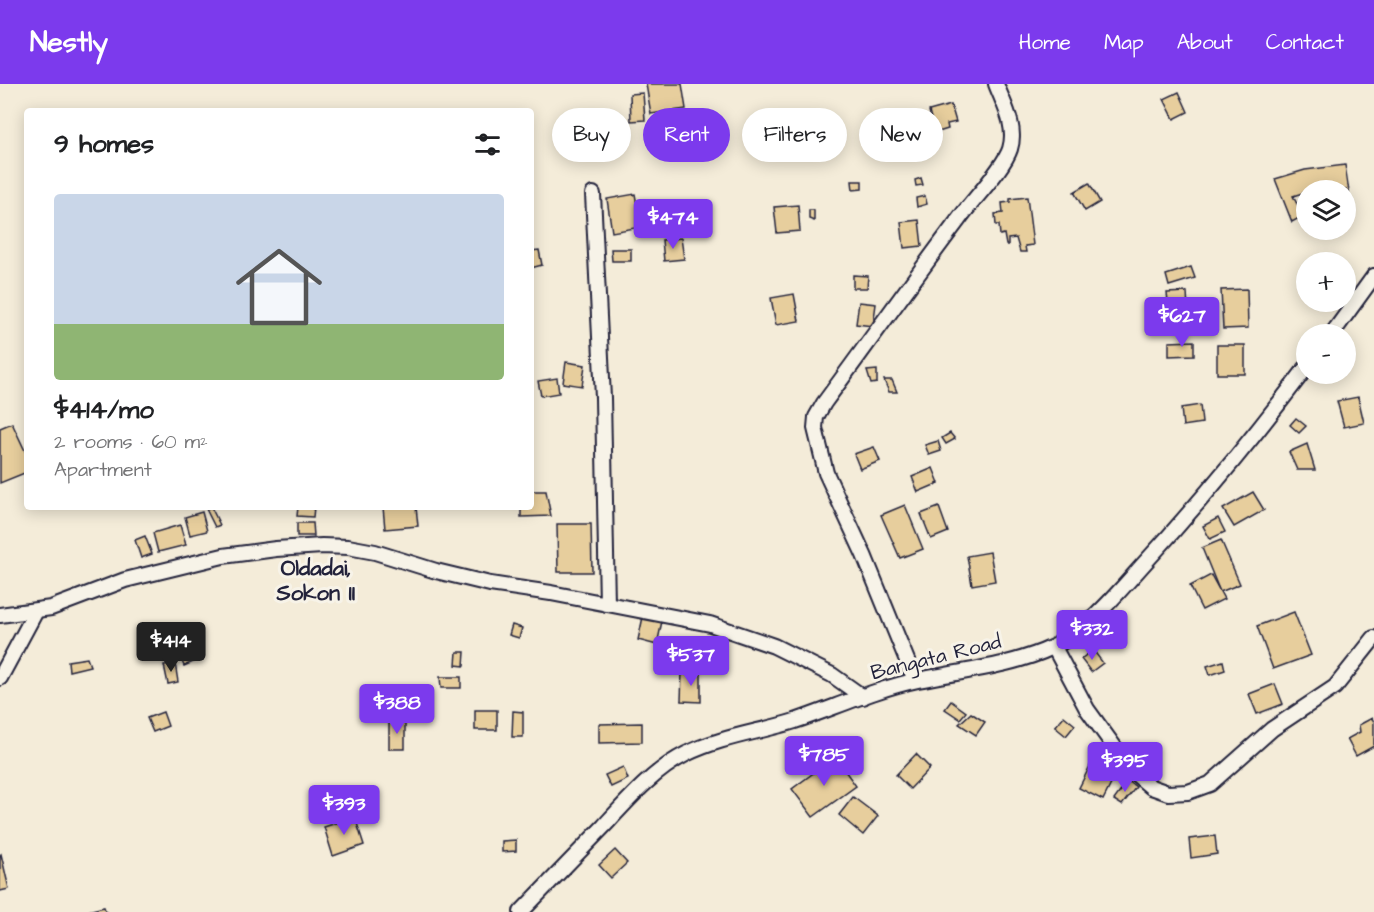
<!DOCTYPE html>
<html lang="en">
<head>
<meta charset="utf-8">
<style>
	body { margin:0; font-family:"Architects Daughter",sans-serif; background:#f2f2f2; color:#202124; height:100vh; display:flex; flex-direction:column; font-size:22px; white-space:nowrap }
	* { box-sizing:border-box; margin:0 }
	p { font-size:20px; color:#757577 }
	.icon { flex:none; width:33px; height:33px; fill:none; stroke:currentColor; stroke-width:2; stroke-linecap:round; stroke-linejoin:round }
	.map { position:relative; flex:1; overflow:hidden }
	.drawer { position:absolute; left:24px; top:24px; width:510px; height:402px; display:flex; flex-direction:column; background:#fff; border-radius:6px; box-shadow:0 3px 15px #0003 }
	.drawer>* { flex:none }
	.top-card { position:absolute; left:552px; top:24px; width:570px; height:54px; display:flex; gap:12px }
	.buttons { position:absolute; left:1296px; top:96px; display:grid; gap:12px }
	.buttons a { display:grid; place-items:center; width:60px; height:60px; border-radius:50%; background:#fff; box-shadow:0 3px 15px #0003; font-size:30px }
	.price { position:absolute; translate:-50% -51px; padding:0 14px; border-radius:6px; background:#7c3aed; color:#fff; font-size:20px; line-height:39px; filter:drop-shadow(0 2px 3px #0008) }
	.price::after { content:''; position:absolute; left:50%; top:36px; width:18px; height:14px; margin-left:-9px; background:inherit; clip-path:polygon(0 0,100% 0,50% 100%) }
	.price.current { background:#222; color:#fff }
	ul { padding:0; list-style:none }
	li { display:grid; align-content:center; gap:12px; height:318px; padding:0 30px }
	li span { display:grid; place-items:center; height:186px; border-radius:6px; color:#555 }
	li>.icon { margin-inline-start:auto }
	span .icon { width:108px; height:108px; fill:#fffc; stroke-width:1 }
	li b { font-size:26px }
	h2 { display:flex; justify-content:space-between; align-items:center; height:72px; padding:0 30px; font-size:26px }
	.tag { padding:0 21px; border-radius:27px; background:#fff; box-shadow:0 3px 15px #0003; font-size:21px; line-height:54px }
	.tag.current { background:#7c3aed; color:#fff }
	header { display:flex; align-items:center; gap:36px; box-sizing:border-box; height:84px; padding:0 30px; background:#7c3aed; color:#fff }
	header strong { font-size:28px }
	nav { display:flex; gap:33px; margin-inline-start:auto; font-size:21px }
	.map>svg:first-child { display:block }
</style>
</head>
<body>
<header>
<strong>Nestly</strong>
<nav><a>Home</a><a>Map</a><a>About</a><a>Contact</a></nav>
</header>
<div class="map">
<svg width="1374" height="828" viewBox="0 0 1374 828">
	<rect width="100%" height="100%" fill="#f4ecd9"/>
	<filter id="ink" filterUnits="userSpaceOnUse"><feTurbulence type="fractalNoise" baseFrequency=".0167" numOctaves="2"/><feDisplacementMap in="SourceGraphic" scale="12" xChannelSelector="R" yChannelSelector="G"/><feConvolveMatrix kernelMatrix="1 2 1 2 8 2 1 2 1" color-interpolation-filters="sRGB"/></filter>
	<g filter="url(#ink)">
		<g fill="#e7ce9d" stroke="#22223b" stroke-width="1.5">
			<polygon points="646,0 682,0 686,25 651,30"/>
			<polygon points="1179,8 1188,28 1174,35 1164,15"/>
			<polygon points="643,9 645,36 631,37 630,10"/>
			<polygon points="951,21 956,38 947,40 948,45 935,49 929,27"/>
			<polygon points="803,42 803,50 783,51 783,43"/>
			<polygon points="885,43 901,44 901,57 885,60"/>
			<polygon points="1345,81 1352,128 1346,129 1346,106 1316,106 1315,105 1293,112 1303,132 1292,138 1275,95 1305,86"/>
			<polygon points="921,94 923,101 916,102 915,96"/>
			<polygon points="852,97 862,97 862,105 853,106"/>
			<polygon points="1089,99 1100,118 1085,127 1074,108"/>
			<polygon points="635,110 641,143 612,148 607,115"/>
			<polygon points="925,112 927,120 917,123 916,114"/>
			<polygon points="1027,113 1033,161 1025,162 1026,168 1020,168 1016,154 1008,155 1008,161 1006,161 1004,150 1000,151 999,141 996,141 995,130 1003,129 1002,119 1010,118 1010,115"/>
			<polygon points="798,121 800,147 777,149 774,123"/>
			<polygon points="809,126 814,126 814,137 809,135"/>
			<polygon points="919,136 922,162 904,164 901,138"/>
			<polygon points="681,154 684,175 664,177 662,156"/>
			<polygon points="611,165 631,165 631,177 612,177"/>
			<polygon points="539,166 542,181 531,184 531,167"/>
			<polygon points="1191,183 1195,194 1169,202 1166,191"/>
			<polygon points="853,191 868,192 867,204 853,204"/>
			<polygon points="1247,205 1248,244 1223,245 1221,206"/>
			<polygon points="1187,208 1188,226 1169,228 1167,209"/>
			<polygon points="794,210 799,237 776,241 771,214"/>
			<polygon points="859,218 876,220 873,242 856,240"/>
			<polygon points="1194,257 1194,271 1169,272 1169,258"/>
			<rect x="1217" y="261" width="28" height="29"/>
			<polygon points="566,278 585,281 582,302 563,299"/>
			<polygon points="877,286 877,299 871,300 867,287"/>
			<polygon points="557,294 559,309 541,312 538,297"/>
			<polygon points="884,296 892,296 897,308 889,308"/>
			<polygon points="1358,313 1364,339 1344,343 1337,317"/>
			<polygon points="1200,321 1202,339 1183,342 1181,324"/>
			<polygon points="1296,334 1306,342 1299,349 1290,341"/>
			<polygon points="12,339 27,371 27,388 0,399 0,344"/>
			<polygon points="950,349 955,355 946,360 942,354"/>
			<polygon points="938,357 941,367 929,371 925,361"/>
			<polygon points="1307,360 1315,386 1297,386 1289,368"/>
			<polygon points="874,363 880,377 860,385 854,370"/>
			<polygon points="933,384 939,399 918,408 912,393"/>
			<polygon points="531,407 546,407 551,432 521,433 521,423 531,423"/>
			<polygon points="1253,408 1264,426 1234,443 1223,425"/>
			<polygon points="905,421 923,465 900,474 881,431"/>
			<polygon points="211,423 220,441 215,443 206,425"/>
			<polygon points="298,423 314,423 313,433 297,432"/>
			<polygon points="383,423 416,423 418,442 385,445"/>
			<polygon points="939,423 948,448 931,455 921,430"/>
			<polygon points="202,428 207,447 190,451 185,433"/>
			<polygon points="1218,434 1225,448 1210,455 1203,442"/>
			<polygon points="297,439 313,439 314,452 297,452"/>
			<polygon points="557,440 591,440 592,488 558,488"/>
			<polygon points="180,441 186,461 158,468 153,449"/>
			<polygon points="145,452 152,470 141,474 135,456"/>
			<polygon points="1221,456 1240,500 1220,508 1202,464"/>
			<polygon points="990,468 995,497 972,501 967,472"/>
			<polygon points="1211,491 1224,515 1202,526 1190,502"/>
			<polygon points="1294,528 1311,571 1273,585 1257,542"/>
			<polygon points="643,533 662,537 657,561 638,556"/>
			<polygon points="512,541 522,544 519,554 509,551"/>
			<polygon points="195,564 200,575 184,582 179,570"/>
			<polygon points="1093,566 1103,579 1091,588 1081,575"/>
			<polygon points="457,568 465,568 464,582 456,581"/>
			<polygon points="87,574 90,582 69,587 68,577"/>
			<polygon points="1223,577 1225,586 1210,591 1207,582"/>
			<polygon points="175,579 178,598 168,600 164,581"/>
			<polygon points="682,588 701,588 701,618 681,617"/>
			<polygon points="440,593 461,593 461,604 441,604"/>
			<polygon points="1275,600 1283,620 1257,630 1249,610"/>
			<polygon points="951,617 966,628 960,635 945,625"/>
			<rect x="475" y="626" width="22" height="20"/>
			<polygon points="513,627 523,628 523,653 512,653"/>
			<polygon points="163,628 168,642 153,648 147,634"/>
			<polygon points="971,629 985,638 976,651 959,640"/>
			<polygon points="1064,632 1075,641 1066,652 1055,643"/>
			<polygon points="1372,634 1374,638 1374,662 1356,672 1347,655 1360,648 1359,641"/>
			<polygon points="389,636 405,637 405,665 389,665"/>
			<polygon points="642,639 642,658 599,659 599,640"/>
			<polygon points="916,670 930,684 910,705 896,691"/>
			<polygon points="835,673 856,702 813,733 792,705"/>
			<polygon points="1092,678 1116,690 1103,716 1079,704"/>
			<polygon points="623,683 628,695 611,703 605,691"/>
			<polygon points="1128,697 1136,703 1122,721 1114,716"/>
			<polygon points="853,713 878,732 863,751 839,731"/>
			<polygon points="355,733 364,761 333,772 324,743"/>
			<polygon points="1215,752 1217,770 1191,774 1189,755"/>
			<polygon points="516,756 516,767 502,768 502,757"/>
			<polygon points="615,766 627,779 611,794 599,781"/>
			<polygon points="1,770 9,805 0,807 0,771"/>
			<polygon points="104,823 106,828 84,828"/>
		</g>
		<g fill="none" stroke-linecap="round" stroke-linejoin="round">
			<defs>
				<g id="street">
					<polyline points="593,110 603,314 607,520"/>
					<polyline points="1332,250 1374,192"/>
					<polyline points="0,531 51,524 125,496 223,472 276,465 322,462 348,463 375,468 436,487 490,500 551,509 710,540 774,562 832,591 863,613"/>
					<polyline points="1054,563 1087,625 1131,686 1151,703 1168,709 1188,708 1210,700 1272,645 1335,603 1374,554"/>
					<polyline points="0,594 36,527"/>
					<path d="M915,596L864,471L826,389L815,344L816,333L824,319C869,258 913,196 959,135C971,118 1004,84 1010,65C1017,43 1004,21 996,0"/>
					<path d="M521,828C549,799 576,771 604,742C628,716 654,686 686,670C720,653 760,648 795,637C836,623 876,605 918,596C962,587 1013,582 1053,563C1086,547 1117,510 1141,483C1200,419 1254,353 1306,284"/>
				</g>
			</defs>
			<use href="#street" stroke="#22223b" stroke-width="18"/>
			<use href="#street" stroke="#f7f3e8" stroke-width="14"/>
		</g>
	</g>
	<g text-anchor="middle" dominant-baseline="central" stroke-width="6" stroke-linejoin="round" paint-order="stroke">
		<g font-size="21" fill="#22223b" stroke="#f7f3e8">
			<text transform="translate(936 573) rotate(-14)">Bangata Road</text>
		</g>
		<g font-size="22" font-weight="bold" fill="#22223b" stroke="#f7f3e8">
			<text x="316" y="484">Oldadai,<tspan x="316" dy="25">Sokon II</tspan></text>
		</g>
	</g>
</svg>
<div class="buttons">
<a><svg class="icon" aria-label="layers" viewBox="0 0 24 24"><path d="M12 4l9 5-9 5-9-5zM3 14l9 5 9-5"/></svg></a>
<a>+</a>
<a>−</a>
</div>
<b class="price" style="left:673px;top:166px">$474</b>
<b class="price" style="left:1182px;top:264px">$627</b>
<b class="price" style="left:1092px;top:577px">$332</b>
<b class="price current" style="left:171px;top:589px">$414</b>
<b class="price" style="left:691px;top:603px">$537</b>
<b class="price" style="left:397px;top:651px">$388</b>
<b class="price" style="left:824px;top:703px">$785</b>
<b class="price" style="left:1125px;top:709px">$395</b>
<b class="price" style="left:344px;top:752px">$393</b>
<div class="top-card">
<a class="tag">Buy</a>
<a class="tag current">Rent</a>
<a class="tag">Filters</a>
<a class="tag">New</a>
</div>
<section class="drawer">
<h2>9 homes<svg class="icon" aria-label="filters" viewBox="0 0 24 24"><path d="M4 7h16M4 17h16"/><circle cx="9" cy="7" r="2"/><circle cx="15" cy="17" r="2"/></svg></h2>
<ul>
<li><span style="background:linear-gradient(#c9d6e8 70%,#8fb573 0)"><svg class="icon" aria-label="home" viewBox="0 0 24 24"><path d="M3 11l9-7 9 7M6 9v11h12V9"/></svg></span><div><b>$414/mo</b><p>2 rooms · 60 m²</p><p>Apartment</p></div></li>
</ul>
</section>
</div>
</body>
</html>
